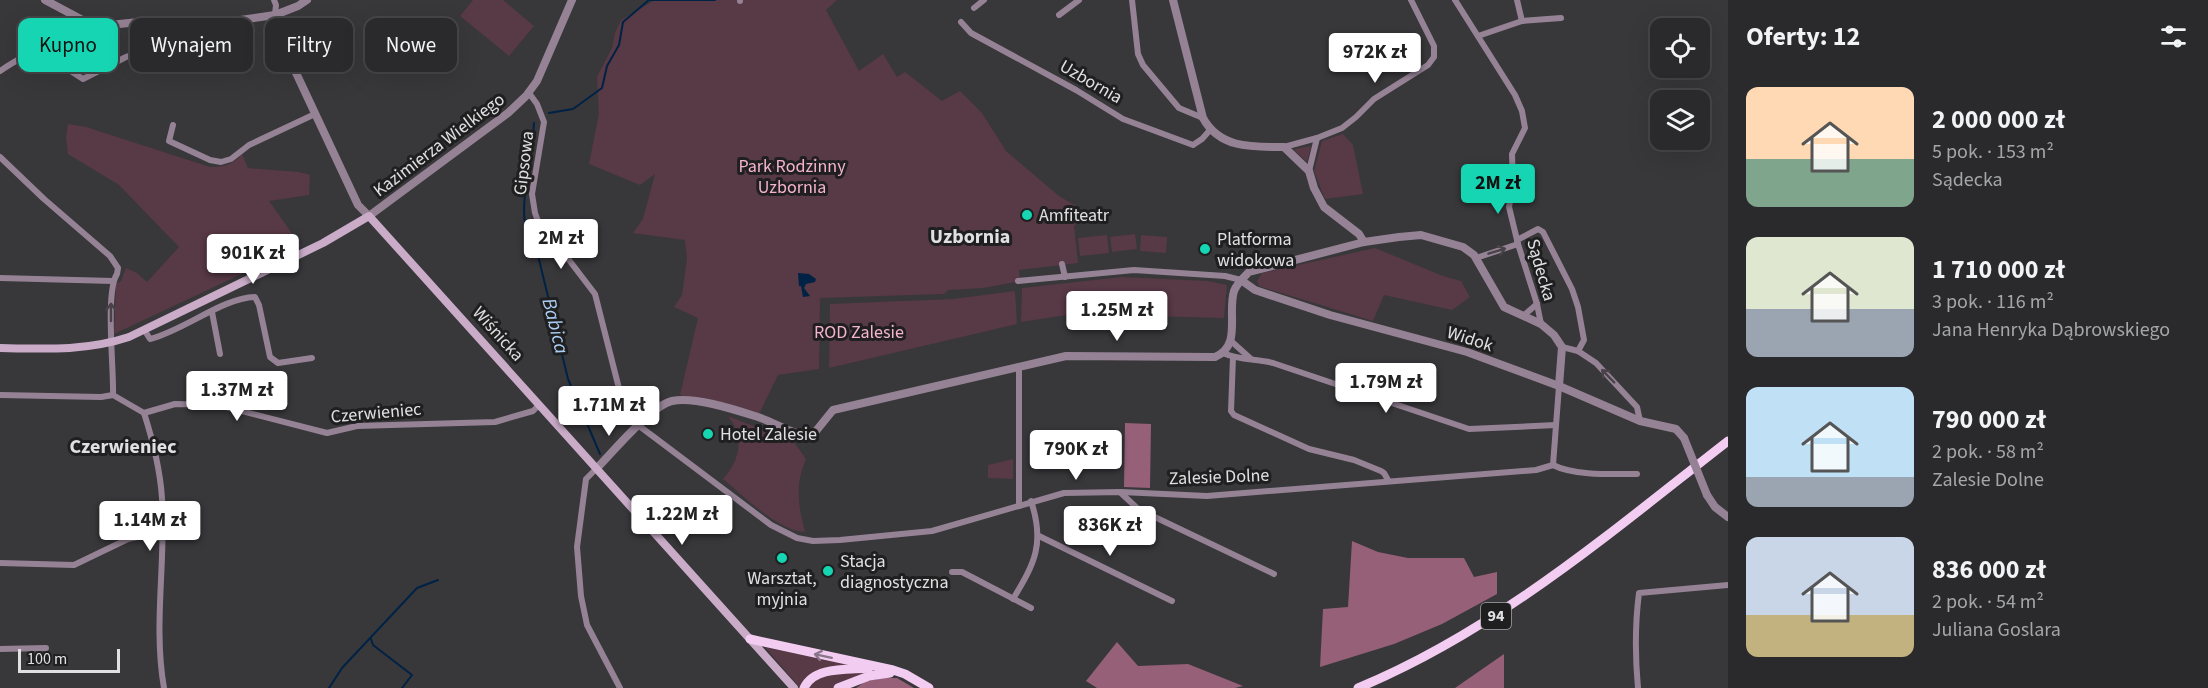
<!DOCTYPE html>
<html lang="pl">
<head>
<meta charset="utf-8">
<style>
	body { margin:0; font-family:"Source Sans 3",sans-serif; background:#323134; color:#f1f3f6; height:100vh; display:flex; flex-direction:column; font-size:22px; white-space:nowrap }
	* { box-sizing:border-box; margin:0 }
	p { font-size:20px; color:#a5a6a9 }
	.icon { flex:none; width:33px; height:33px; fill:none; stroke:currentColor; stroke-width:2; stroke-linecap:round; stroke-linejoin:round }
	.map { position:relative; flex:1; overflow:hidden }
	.side { display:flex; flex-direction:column; background:#2a292c; width:480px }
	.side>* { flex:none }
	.top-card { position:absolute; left:18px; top:18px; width:570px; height:54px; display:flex; gap:12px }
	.fabs { position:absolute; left:1650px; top:18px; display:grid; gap:12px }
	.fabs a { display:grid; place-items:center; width:60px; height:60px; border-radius:12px; background:#2a292c; box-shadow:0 6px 24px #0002,0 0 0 2px #464548; font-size:30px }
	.scale { position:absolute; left:18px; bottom:15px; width:102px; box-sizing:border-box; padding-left:6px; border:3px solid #e0dfe1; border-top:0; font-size:16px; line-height:21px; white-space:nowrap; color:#e0dfe1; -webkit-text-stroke:4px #1f1f20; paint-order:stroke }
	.price { position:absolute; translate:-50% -51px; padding:0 14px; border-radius:6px; background:#fff; color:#222; font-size:20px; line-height:39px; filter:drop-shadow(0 2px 3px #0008) }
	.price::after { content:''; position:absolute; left:50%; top:36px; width:18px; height:14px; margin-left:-9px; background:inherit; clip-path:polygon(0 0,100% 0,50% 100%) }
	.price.on { background:#16d5b3; color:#111 }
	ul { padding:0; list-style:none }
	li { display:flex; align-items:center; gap:18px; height:150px; padding:0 18px }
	li span { display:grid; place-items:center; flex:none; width:168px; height:120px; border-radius:12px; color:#555 }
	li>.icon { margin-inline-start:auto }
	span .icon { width:72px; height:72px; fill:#fffc; stroke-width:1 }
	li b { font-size:26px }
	h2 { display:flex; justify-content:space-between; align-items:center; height:72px; padding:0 18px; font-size:26px }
	.tag { padding:0 21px; border-radius:12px; background:#2a292c; box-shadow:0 6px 24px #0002,0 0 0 2px #464548; font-size:21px; line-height:54px }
	.tag.on { background:#16d5b3; color:#111 }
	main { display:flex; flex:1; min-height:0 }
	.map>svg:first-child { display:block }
</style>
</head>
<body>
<main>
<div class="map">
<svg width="1728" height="688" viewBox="0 0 1728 688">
	<rect width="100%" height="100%" fill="#38373a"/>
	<g fill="#583946">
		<polygon points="473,0 503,0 534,26 509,56 460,16"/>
		<polygon points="655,0 837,0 826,10 859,71 883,54 897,77 905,72 942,101 960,91 982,113 1006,151 1059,196 1088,213 1074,226 1078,263 1019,270 1020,281 983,288 948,290 944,294 820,298 819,369 778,375 759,414 680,395 698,318 674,307 682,295 687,259 685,240 633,233 643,219 655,174 640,185 589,164 599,113 597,77 612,48 615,33 621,20"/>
		<path d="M68,124L86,127L210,167C225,167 232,165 242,154L248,168L299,172L310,175L309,195L269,201L301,246L114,334L116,284L121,281L126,268L137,273L147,282L179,247L119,185L68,154L66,138Z"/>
		<polygon points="1343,134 1353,145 1363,194 1325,199 1314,171 1322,141"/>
		<polygon points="1311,146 1307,162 1295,151 1295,149"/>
		<polygon points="1135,234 1137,249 1112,252 1110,237"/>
		<polygon points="1107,235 1109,253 1080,256 1078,238"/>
		<polygon points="1141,235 1167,237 1166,253 1140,251"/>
		<polygon points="1375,248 1443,276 1461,281 1470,297 1452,310 1384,295 1373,321 1265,288 1259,286 1257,281 1262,273"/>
		<polygon points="1122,277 1208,281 1227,285 1224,318 1073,314 1021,322 1022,288"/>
		<polygon points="1015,291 1017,324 829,368 830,304 953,299"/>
		<path d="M728,416L794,442L806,459C795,484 798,506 805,532C778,531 744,496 723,479C740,460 745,438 728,416Z"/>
		<polygon points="1013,459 1013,479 988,478 988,465"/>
		<polygon points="765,647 856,666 830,668 800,688"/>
		<path d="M866,672L832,688H808C823,670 844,674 866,672Z"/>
	</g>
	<g fill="#966078">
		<polygon points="1125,423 1151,424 1150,488 1124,487"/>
		<polygon points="1352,541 1378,552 1408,558 1464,558 1474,577 1497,572 1497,594 1442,624 1394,644 1320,667 1323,609 1348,607"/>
		<polygon points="1117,642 1138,666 1188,664 1243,686 1235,688 1097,688 1086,681"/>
		<polygon points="1504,654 1504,688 1455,688"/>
		<polygon points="884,678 897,678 914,688 856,688 866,681"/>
	</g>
	<polygon fill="#002245" points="798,273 809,274 816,279 815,282 806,284 804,288 810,296 803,297 801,286 799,286"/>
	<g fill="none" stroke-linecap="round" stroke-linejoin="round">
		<g stroke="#002245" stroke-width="2">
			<polyline points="549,113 573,109 602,88 607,66 619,45 623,22 649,0 715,0"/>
			<path d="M534,123C533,148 519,206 526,226C528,232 532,238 535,243L568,379L600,454"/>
			<polyline points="371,639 373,645 412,675 402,688"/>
			<polyline points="329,688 342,668 417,588 438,580"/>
		</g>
		<g stroke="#958395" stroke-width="6">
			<polyline points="274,0 276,5 275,15"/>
			<polyline points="740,0 740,1"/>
			<polyline points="1132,0 1138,54 1143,65 1179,108 1203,118"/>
			<polyline points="1455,0 1515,95 1522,111 1525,128 1512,154 1513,184 1509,207 1518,244 1537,304 1541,324"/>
			<polyline points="1517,0 1522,21"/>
			<polyline points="974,8 984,0"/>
			<polyline points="1059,15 1079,0"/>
			<polyline points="961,22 971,33 1076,90 1123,119 1193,145 1202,139 1210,130"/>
			<polyline points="1478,36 1522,21 1561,18"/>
			<polyline points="44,46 49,57 83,79 126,57 152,47 184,39 196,31 197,25"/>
			<path d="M0,71C19,58 39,48 60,38C70,34 81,32 90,24"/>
			<polyline points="529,93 537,104 544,122 532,194 535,213 542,232 569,260 595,294 626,416 771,525 797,538 813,541 840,540 932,531 1064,493 1121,492 1207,496 1536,470 1553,465"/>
			<polyline points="173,125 169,141 210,160 221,162 231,159 249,145 315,114"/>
			<polyline points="1284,147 1317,138 1342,128 1356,117 1374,99 1428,65 1434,57 1434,46 1411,0"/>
			<path d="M0,157L44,199L110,256L118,268L117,274C105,292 114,369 113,395"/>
			<polyline points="1309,171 1317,138"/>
			<polyline points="1517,240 1538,229 1543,232 1572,289 1578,307 1584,340 1578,351"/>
			<polyline points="1476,258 1518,244"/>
			<polyline points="1062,264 1065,277"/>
			<polyline points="0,278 113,281"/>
			<polyline points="1018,281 1134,270 1225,276 1241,280"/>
			<polyline points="212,312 220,354"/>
			<polyline points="1523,316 1537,304"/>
			<path d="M145,331L150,339C185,330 222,298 255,297L259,305L270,357L278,363L312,358"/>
			<polyline points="1231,341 1250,358"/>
			<polyline points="1562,347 1578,351 1596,363 1637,407 1640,421"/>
			<path d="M1223,353C1238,360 1257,359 1273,363L1469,429L1556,425"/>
			<polyline points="1233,357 1231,411 1234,415 1309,449 1354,460 1381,471 1384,473 1388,480"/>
			<polyline points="0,395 101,397 113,395"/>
			<path d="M113,395L144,413C153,441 160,468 162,498C166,562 153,625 164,688"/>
			<polyline points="144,413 175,404 218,405 327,433 357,426 495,422 533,411 539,405"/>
			<path d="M1553,465C1574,476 1613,474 1637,474"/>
			<polyline points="1553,465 1559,386"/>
			<polyline points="597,468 586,479 577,547 581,596 587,625 620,688"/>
			<polyline points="1121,493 1138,509 1274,574"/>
			<polyline points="1019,506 1019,366"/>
			<polyline points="1039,536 1172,601"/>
			<polyline points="0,563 74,565 128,539 142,536 162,538"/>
			<polyline points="952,572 962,572 1031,608"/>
			<path d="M1013,599C1035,563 1045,543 1031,501"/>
			<polyline points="0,649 46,648"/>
			<path d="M1638,688C1635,656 1635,624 1639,593L1728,585"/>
		</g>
		<g stroke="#958395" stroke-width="8">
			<polyline points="45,0 90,24 100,26 148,21 205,25 275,15 298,6 307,0"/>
			<path d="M1173,0L1203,118C1220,149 1253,147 1284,147L1309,171L1314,188L1324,207L1359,234L1364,242"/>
			<polyline points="275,15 273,21 275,28 358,205 369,216 508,113 526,96 537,81 572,0"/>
			<polyline points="1241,280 1255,290 1330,315 1467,352 1559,386 1640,421 1676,429 1684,438"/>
			<path d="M597,468C613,452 651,406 672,401C694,396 736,410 758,417C776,423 790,434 809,436L816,431L833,410L1066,356L1215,357C1242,346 1227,314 1234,291C1237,283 1243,278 1249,272L1364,242L1399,237L1421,235L1463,247L1474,255L1504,307L1541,324L1554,335L1562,347L1559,386"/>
			<polyline points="1707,495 1715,507 1728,517"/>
		</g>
		<path stroke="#caacc9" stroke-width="8" d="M0,348C45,349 87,351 129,337L323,243L369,216L794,688"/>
		<g stroke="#f3ccf2" stroke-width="9">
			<polyline points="750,639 893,670 905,674 929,688"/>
			<path d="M804,688C814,666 848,670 869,668"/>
			<polyline points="838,688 869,676 890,673"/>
			<path d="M1358,688C1496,631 1611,532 1728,441"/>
		</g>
		<polyline stroke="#958395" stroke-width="8" points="1684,438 1707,495"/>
	</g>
	<defs><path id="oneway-shaft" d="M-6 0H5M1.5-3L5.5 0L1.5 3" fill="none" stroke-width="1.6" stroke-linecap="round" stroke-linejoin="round" transform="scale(1.5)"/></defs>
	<g stroke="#484249">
		<use href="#oneway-shaft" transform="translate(1497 251) rotate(-17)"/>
		<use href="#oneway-shaft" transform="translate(111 312) rotate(-90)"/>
		<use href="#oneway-shaft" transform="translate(1608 376) rotate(-134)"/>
	</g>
	<use stroke="#897689" href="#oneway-shaft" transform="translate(823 656) rotate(-168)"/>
	<g fill="#16d5b3" stroke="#1f1f20" stroke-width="2">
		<circle cx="1027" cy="215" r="6"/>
		<circle cx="1205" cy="249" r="6"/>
		<circle cx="708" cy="434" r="6"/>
		<circle cx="782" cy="558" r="6"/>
		<circle cx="828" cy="571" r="6"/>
	</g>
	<g text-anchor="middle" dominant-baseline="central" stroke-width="6" stroke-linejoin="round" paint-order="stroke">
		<rect fill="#1f1f20" stroke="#a6a5a7" stroke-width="1.5" x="1481" y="603" width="30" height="26" rx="4.5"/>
		<g font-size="16" font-weight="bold" fill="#e0dfe1">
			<text x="1496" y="616">94</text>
		</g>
		<g font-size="18" fill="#e0dfe1" stroke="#1f1f20">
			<text transform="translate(1091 82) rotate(30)">Uzbornia</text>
			<text transform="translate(439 145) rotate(-37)">Kazimierza Wielkiego</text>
			<text transform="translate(524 163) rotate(-83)">Gipsowa</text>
			<text transform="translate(1541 270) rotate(74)">Sądecka</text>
			<text transform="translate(498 334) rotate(48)">Wiśnicka</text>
			<text transform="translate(1470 339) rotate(18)">Widok</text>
			<text transform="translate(376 413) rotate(-5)">Czerwieniec</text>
			<text transform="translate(1219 477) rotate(-2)">Zalesie Dolne</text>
		</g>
		<g font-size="18" fill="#f6b3cf" stroke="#1f1f20">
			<text x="792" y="166">Park Rodzinny<tspan x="792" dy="21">Uzbornia</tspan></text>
			<text x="859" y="332">ROD Zalesie</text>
		</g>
		<g font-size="18" fill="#e0dfe1" stroke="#1f1f20" text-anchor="start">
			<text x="1039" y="215">Amfiteatr</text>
			<text x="1217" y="239">Platforma<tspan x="1217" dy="21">widokowa</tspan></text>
			<text x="720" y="434">Hotel Zalesie</text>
			<text x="840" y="561">Stacja<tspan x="840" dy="21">diagnostyczna</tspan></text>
			<text x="782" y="578" text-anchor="middle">Warsztat,<tspan x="782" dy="21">myjnia</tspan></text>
		</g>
		<g font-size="20" font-weight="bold" fill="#e0dfe1" stroke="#1f1f20">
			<text x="970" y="237">Uzbornia</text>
			<text x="123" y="447">Czerwieniec</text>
		</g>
		<g font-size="20" font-style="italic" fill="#accef4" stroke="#1f1f20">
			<text transform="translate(555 326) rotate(76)">Babica</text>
		</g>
	</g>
</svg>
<div class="fabs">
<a><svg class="icon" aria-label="locate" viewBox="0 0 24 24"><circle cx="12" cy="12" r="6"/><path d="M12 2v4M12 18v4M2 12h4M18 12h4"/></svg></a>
<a><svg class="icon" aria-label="layers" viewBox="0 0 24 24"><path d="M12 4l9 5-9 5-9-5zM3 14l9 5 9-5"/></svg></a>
</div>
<div class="scale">100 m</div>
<b class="price" style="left:1375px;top:84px">972K zł</b>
<b class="price on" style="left:1498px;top:215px">2M zł</b>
<b class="price" style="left:561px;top:270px">2M zł</b>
<b class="price" style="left:253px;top:285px">901K zł</b>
<b class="price" style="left:1117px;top:342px">1.25M zł</b>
<b class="price" style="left:1386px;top:414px">1.79M zł</b>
<b class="price" style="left:237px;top:422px">1.37M zł</b>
<b class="price" style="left:609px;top:437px">1.71M zł</b>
<b class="price" style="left:1076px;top:481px">790K zł</b>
<b class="price" style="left:682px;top:546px">1.22M zł</b>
<b class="price" style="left:150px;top:552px">1.14M zł</b>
<b class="price" style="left:1110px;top:557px">836K zł</b>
<div class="top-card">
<a class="tag on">Kupno</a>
<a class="tag">Wynajem</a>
<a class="tag">Filtry</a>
<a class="tag">Nowe</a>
</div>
</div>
<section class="side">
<h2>Oferty: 12<svg class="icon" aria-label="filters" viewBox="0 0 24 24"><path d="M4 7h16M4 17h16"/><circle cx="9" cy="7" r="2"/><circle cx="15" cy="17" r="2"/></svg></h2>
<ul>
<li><span style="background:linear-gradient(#ffd9b3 60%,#7fa58c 0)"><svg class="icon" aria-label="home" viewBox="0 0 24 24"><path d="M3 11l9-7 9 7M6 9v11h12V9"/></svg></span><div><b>2 000 000 zł</b><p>5 pok. · 153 m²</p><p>Sądecka</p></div></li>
<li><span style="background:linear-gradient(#dfe7d0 60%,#9aa5b1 0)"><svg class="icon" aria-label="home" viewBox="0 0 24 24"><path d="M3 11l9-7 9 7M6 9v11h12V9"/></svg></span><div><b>1 710 000 zł</b><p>3 pok. · 116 m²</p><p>Jana Henryka Dąbrowskiego</p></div></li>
<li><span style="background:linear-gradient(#bfe0f5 75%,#9aa5b1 0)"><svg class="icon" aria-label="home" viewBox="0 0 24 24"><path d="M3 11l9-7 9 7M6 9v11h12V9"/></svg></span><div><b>790 000 zł</b><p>2 pok. · 58 m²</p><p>Zalesie Dolne</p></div></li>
<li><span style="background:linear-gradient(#c9d6e8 65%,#c2b280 0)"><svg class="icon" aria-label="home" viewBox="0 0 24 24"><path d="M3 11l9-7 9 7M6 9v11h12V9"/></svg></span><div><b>836 000 zł</b><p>2 pok. · 54 m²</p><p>Juliana Goslara</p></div></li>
</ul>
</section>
</main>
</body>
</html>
